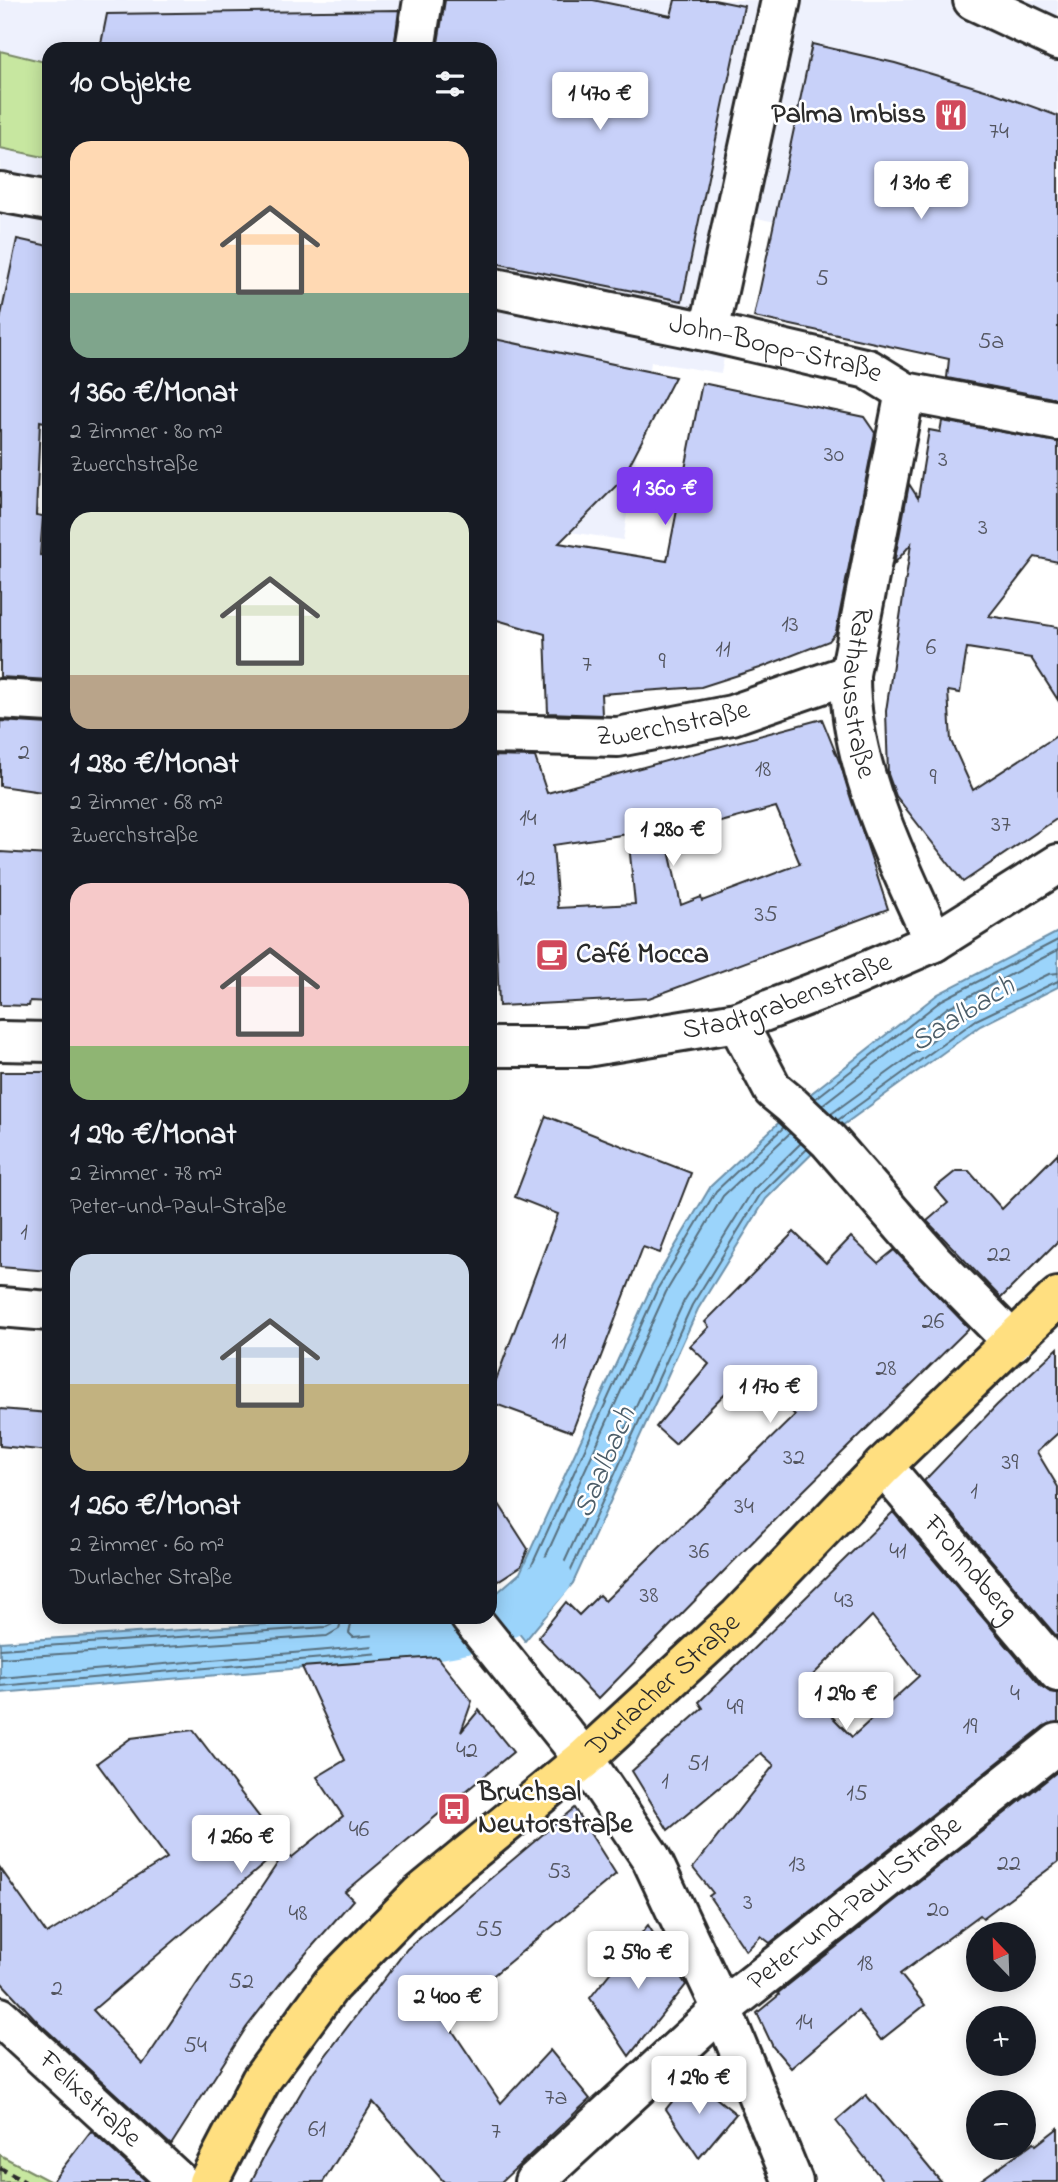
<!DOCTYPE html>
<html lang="de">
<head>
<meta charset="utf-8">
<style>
	body { margin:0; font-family:"Indie Flower",sans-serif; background:#20242c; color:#f1f3f6; height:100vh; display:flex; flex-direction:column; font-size:26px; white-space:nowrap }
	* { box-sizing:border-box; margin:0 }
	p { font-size:23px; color:#9ea1a6 }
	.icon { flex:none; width:38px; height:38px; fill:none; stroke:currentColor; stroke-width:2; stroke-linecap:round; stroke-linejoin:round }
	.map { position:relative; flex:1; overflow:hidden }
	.drawer { position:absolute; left:42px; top:42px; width:455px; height:1582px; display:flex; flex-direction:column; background:#171b24; border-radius:21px; box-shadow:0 4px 18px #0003 }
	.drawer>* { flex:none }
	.needle { width:46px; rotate:337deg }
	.buttons { position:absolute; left:966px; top:1922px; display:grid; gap:14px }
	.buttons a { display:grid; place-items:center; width:70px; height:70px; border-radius:50%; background:#171b24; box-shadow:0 4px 18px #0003; font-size:35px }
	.price { position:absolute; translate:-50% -60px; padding:0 16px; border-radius:7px; background:#fff; color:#222; font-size:23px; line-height:46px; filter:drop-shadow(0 2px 4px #0008) }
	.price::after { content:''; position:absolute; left:50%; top:42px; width:21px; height:16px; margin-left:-10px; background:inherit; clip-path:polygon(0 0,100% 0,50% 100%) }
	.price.on { background:#7c3aed; color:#fff }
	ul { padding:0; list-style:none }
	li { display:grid; align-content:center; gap:14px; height:371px; padding:0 28px }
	li span { display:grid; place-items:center; height:217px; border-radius:21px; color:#555 }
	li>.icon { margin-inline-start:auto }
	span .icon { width:126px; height:126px; fill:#fffc; stroke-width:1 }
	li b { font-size:30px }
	h2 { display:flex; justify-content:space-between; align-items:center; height:84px; padding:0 28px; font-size:30px }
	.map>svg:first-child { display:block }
</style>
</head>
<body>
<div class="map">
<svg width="1058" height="2182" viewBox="0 0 1058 2182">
	<rect width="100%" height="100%" fill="#fff"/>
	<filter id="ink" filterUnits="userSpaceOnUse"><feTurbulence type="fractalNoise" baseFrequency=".0143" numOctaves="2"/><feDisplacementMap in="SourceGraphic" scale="14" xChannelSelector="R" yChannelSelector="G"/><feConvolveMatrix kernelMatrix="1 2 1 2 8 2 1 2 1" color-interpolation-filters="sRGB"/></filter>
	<g filter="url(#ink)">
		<polygon fill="#eef1fd" points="0,0 1058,0 1058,231 853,238 752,217 721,373 651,362 623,540 490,520 490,49 49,49 49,440 0,436"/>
		<g fill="#c7e7a0" stroke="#798966" stroke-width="2">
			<polygon points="0,51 49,63 49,158 0,148"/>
			<polygon points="0,2155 51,2182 0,2182"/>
		</g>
		<g fill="#9bd4fb" stroke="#6e90a8" stroke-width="2">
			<polygon points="1058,932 1058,987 980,1026 835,1131 766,1199 698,1309 573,1583 525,1641 491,1598 520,1573 652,1285 711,1186 804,1099 938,994"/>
			<polygon points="377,1617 440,1617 466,1652 436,1657 0,1693 0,1642"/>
		</g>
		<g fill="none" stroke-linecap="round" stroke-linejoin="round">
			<g stroke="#586f7e" stroke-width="2">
				<polyline points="815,1099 942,1000 1058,940"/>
				<polyline points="822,1105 947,1008 1058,950"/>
				<polyline points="831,1114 971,1012 1049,974 1058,973"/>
				<polyline points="838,1120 976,1020 1058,981"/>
				<polyline points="784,1127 716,1191 658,1288 527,1576 502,1598 524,1627 528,1626 567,1579 692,1305 760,1195 807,1149"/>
				<polyline points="790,1133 723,1196 666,1292 535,1580 514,1599 524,1613 528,1613 559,1574 684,1301 753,1190 801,1143"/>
				<polyline points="353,1617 349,1633 353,1637 414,1632 417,1629 415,1617"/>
				<polyline points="0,1649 326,1627 332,1624 333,1617"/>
				<polyline points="0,1658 327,1636 339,1629 342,1617"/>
				<polyline points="0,1678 432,1641 435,1637 427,1626 426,1617"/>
				<polyline points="0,1686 449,1647 450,1643 436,1623 435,1617"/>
			</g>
			<path stroke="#9bd4fb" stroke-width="44" d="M394,1641C438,1639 487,1633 523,1606C533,1598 541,1587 550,1578"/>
		</g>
		<g fill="#c8d1f9" stroke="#2b2b2b" stroke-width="2" fill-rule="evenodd">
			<polygon points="445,0 593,0 671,16 675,0 714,0 744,6 682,301 490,262 490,49 437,49"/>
			<polygon points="399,10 394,49 100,49 107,14"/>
			<polygon points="812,44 895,63 995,93 1058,116 1058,399 947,378 949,359 754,317"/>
			<polygon points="17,239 49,246 49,423 40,421 36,515 43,516 40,555 49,556 49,680 0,677 0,320"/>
			<polygon points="490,338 675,377 621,481 559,543 667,561 702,383 864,417 875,433 836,632 829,641 760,668 701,687 601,694 602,715 548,713 545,634 490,618"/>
			<polygon points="942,421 1058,442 1058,562 1035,557 989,616 1058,627 1058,700 1031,658 967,648 960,693 948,691 951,741 973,790 1058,735 1058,818 963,882 896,796 888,774 886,711 911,544 894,564 909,484 918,498 929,430 940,432"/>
			<path d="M822,719L841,766L888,909L649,998L499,1006L490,756L535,757L547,793ZM776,807L800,864L702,901L701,897L681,905L666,837ZM628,834L635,904L558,908L553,845Z"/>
			<polygon points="0,721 49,724 49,793 0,786"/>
			<polygon points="0,852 49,855 49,1002 30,1001 29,1006 0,1005"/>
			<polygon points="0,1072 49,1072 49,1271 0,1267"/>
			<polygon points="546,1116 691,1173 660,1253 643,1247 572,1432 490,1402 490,1396 558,1214 515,1197"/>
			<polygon points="1058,1153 1058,1241 1001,1298 927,1221 948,1203 935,1188 956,1171 969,1171 1002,1209"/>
			<polygon points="794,1232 826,1263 851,1237 878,1263 894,1250 969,1328 791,1503 598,1699 538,1637 566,1602 579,1615 599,1595 605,1601 795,1415 751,1367 675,1444 656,1427 709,1364 690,1346 709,1327 705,1322"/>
			<polygon points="1058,1348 1058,1433 1037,1452 1058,1487 1058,1638 924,1481 997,1405"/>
			<polygon points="0,1409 49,1413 49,1451 0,1446"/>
			<polygon points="490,1490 528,1549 521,1566 490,1586"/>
			<path d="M893,1512L1041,1686L1050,1692L1058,1693V1722L1044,1726L770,1943L761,1936L746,1951L709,1896L713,1893L693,1868L774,1765L761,1753L668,1830L632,1771L703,1708L699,1702ZM872,1616L919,1676L852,1737L802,1686Z"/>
			<polygon points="437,1657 472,1701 461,1732 479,1710 513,1752 345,1892 353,1900 287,1975 246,2028 171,2145 39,2023 0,1981 0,1868 47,1934 167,1858 97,1763 131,1738 193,1730 283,1848 93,2010 143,2064 285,1852 291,1858 343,1816 317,1777 345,1760 302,1667"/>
			<polygon points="1058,1771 1058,1862 983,1918 980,1915 900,1974 925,2005 881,2040 858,2011 791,2068 773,2047 757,2013 779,1995 778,1993"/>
			<polygon points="574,1808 616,1874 484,1983 487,1986 450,2027 501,2103 550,2050 590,2099 501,2182 444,2182 373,2102 323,2182 251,2182 266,2152 313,2072 407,1949"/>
			<polygon points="648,1925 686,1985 629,2056 590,1998"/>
			<polygon points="691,2078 736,2114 699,2158 666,2109"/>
			<polygon points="866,2095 917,2153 941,2182 884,2182 836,2121"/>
			<polygon points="1058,2128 1058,2182 978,2182 1034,2142 1036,2145"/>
			<polygon points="91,2131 147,2182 52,2182"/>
		</g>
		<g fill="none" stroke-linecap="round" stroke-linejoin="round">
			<defs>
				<g id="minor">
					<polyline points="973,0 1058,40"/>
					<polyline points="415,49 423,0"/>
					<polyline points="0,192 49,201"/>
					<path id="s1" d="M490,287L709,332L868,369L905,392L1058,421"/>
					<polyline points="709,332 781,0"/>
					<path id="s2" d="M905,392L850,674C849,767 897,859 934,942"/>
					<polyline points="0,699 49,702"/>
					<path id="s3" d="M490,734L618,737L732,715L850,674"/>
					<polyline points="737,1022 773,1090 790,1104 829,1141 933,1261 1013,1342"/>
					<polyline points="0,1041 49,1042"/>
					<path id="s4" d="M490,1047H586L737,1022L844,981L934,942L1058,864"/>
					<polyline points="0,1307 49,1311"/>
					<path id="s5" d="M883,1466L1058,1672"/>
					<polyline points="470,1617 584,1759 651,1858 722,2009 793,2182"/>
					<path id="s6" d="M0,2017L179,2182"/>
					<path id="s7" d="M534,2182L722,2009L1058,1743"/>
				</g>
				<g id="major">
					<path id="s8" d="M208,2182L261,2080L331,1985L419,1895L584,1759L738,1617L883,1466L1058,1297"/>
				</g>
			</defs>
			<use href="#minor" stroke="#2b2b2b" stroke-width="44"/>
			<use href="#major" stroke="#2b2b2b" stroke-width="44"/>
			<polyline stroke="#2b2b2b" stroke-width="4.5" stroke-dasharray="7 5" stroke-linecap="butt" points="0,2168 25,2182"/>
			<use href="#minor" stroke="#fff" stroke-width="38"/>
			<use href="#major" stroke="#ffdf80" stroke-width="38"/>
		</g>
	</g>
	<defs>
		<symbol id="restaurant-square" viewBox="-11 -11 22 22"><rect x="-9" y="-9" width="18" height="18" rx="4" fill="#d1495b" stroke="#fff"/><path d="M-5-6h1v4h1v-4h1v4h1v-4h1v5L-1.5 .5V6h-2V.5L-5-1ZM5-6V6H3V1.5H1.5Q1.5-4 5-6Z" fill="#fff"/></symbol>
		<symbol id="cafe-square" viewBox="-11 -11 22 22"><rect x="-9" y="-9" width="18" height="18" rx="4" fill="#d1495b" stroke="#fff"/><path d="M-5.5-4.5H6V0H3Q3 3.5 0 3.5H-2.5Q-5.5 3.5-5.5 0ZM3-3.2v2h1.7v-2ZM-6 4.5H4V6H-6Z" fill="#fff"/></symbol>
		<symbol id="bus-square" viewBox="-11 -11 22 22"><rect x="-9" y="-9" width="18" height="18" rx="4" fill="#d1495b" stroke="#fff"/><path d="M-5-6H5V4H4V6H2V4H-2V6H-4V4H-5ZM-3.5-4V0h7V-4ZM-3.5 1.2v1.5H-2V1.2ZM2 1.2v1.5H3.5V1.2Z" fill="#fff"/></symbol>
	</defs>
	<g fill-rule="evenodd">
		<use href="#restaurant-square" x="932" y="96" width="38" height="38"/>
		<use href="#cafe-square" x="533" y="936" width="38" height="38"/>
		<use href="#bus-square" x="435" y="1790" width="38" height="38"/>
	</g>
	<g text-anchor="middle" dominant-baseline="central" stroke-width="5" stroke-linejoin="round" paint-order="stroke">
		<g font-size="24" fill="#52545e">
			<text x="999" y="132">74</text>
			<text x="822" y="279">5</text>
			<text x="991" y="342">5a</text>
			<text x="834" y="455">30</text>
			<text x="943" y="460">3</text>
			<text x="983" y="528">3</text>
			<text x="790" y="625">13</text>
			<text x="931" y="648">6</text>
			<text x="723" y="650">11</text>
			<text x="662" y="662">9</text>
			<text x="587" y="665">7</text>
			<text x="24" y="753">2</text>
			<text x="763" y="770">18</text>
			<text x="933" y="778">9</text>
			<text x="528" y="819">14</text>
			<text x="1001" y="825">37</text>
			<text x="526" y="879">12</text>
			<text x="766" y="915">35</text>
			<text x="24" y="1233">1</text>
			<text x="999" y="1255">22</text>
			<text x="933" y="1322">26</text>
			<text x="559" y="1342">11</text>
			<text x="886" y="1369">28</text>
			<text x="794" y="1458">32</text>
			<text x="1010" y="1463">39</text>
			<text x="974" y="1492">1</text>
			<text x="744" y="1507">34</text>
			<text x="699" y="1552">36</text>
			<text x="898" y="1552">41</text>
			<text x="649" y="1596">38</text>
			<text x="844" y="1601">43</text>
			<text x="1015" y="1694">4</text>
			<text x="735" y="1708">49</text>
			<text x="970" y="1727">19</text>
			<text x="467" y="1751">42</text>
			<text x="698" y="1764">51</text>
			<text x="665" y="1782">1</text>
			<text x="857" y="1794">15</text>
			<text x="359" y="1830">46</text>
			<text x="1009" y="1864">22</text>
			<text x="797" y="1865">13</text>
			<text x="559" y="1872">53</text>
			<text x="748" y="1903">3</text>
			<text x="938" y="1910">20</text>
			<text x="298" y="1914">48</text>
			<text x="489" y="1930">55</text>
			<text x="865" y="1964">18</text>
			<text x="241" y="1982">52</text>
			<text x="57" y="1989">2</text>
			<text x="804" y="2023">14</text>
			<text x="195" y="2046">54</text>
			<text x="556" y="2098">7a</text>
			<text x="317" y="2130">61</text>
			<text x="496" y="2132">7</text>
		</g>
		<g font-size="28" font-weight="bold" fill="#2b2b2b" stroke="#fff" text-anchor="start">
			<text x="926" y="115" text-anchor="end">Palma Imbiss</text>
			<text x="576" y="955">Café Mocca</text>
			<text x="478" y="1793">Bruchsal<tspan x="478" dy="32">Neutorstraße</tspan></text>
		</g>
		<g font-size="28" fill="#2b2b2b" stroke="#fff">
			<text stroke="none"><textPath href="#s1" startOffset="292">John-Bopp-Straße</textPath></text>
			<text stroke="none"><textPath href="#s2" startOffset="306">Rathausstraße</textPath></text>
			<text stroke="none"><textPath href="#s3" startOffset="184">Zwerchstraße</textPath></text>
			<text stroke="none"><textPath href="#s4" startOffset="304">Stadtgrabenstraße</textPath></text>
			<text stroke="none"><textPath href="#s5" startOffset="135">Frohndberg</textPath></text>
			<text stroke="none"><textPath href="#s8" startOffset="681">Durlacher Straße</textPath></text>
			<text stroke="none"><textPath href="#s7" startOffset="425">Peter-und-Paul-Straße</textPath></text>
			<text stroke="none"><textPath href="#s6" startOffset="122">Felixstraße</textPath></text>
		</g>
		<g font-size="30" font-style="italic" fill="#4d5e69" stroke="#fff">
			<text transform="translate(963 1015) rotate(-32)">Saalbach</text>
			<text transform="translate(606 1463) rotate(-67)">Saalbach</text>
		</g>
	</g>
</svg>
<div class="buttons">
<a><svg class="needle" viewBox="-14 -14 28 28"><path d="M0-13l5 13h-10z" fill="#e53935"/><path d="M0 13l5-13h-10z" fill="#9ea1a6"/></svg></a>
<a>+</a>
<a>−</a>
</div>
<b class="price" style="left:600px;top:132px">1 470 €</b>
<b class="price" style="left:921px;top:221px">1 310 €</b>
<b class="price on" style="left:665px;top:527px">1 360 €</b>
<b class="price" style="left:673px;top:868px">1 280 €</b>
<b class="price" style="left:770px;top:1425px">1 170 €</b>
<b class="price" style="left:846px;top:1732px">1 290 €</b>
<b class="price" style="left:241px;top:1875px">1 260 €</b>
<b class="price" style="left:638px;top:1991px">2 590 €</b>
<b class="price" style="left:448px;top:2035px">2 400 €</b>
<b class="price" style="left:699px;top:2116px">1 290 €</b>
<section class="drawer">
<h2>10 Objekte<svg class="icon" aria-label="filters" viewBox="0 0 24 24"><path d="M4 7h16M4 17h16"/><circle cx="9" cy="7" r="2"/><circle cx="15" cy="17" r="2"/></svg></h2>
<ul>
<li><span style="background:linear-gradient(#ffd9b3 70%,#7fa58c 0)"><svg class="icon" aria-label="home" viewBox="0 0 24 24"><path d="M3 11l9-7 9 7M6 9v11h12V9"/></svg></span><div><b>1 360 €/Monat</b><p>2 Zimmer · 80 m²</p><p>Zwerchstraße</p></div></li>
<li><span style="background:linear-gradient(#dfe7d0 75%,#b9a48a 0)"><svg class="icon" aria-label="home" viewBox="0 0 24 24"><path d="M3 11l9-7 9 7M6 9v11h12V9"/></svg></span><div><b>1 280 €/Monat</b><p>2 Zimmer · 68 m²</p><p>Zwerchstraße</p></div></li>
<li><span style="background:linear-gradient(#f6c9c9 75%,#8fb573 0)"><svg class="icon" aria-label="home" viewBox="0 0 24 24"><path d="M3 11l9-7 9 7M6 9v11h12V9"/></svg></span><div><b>1 290 €/Monat</b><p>2 Zimmer · 78 m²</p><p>Peter-und-Paul-Straße</p></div></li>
<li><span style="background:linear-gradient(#c9d6e8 60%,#c2b280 0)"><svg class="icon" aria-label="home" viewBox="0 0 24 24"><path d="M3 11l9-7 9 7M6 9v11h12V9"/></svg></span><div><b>1 260 €/Monat</b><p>2 Zimmer · 60 m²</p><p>Durlacher Straße</p></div></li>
</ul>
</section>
</div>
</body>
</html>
